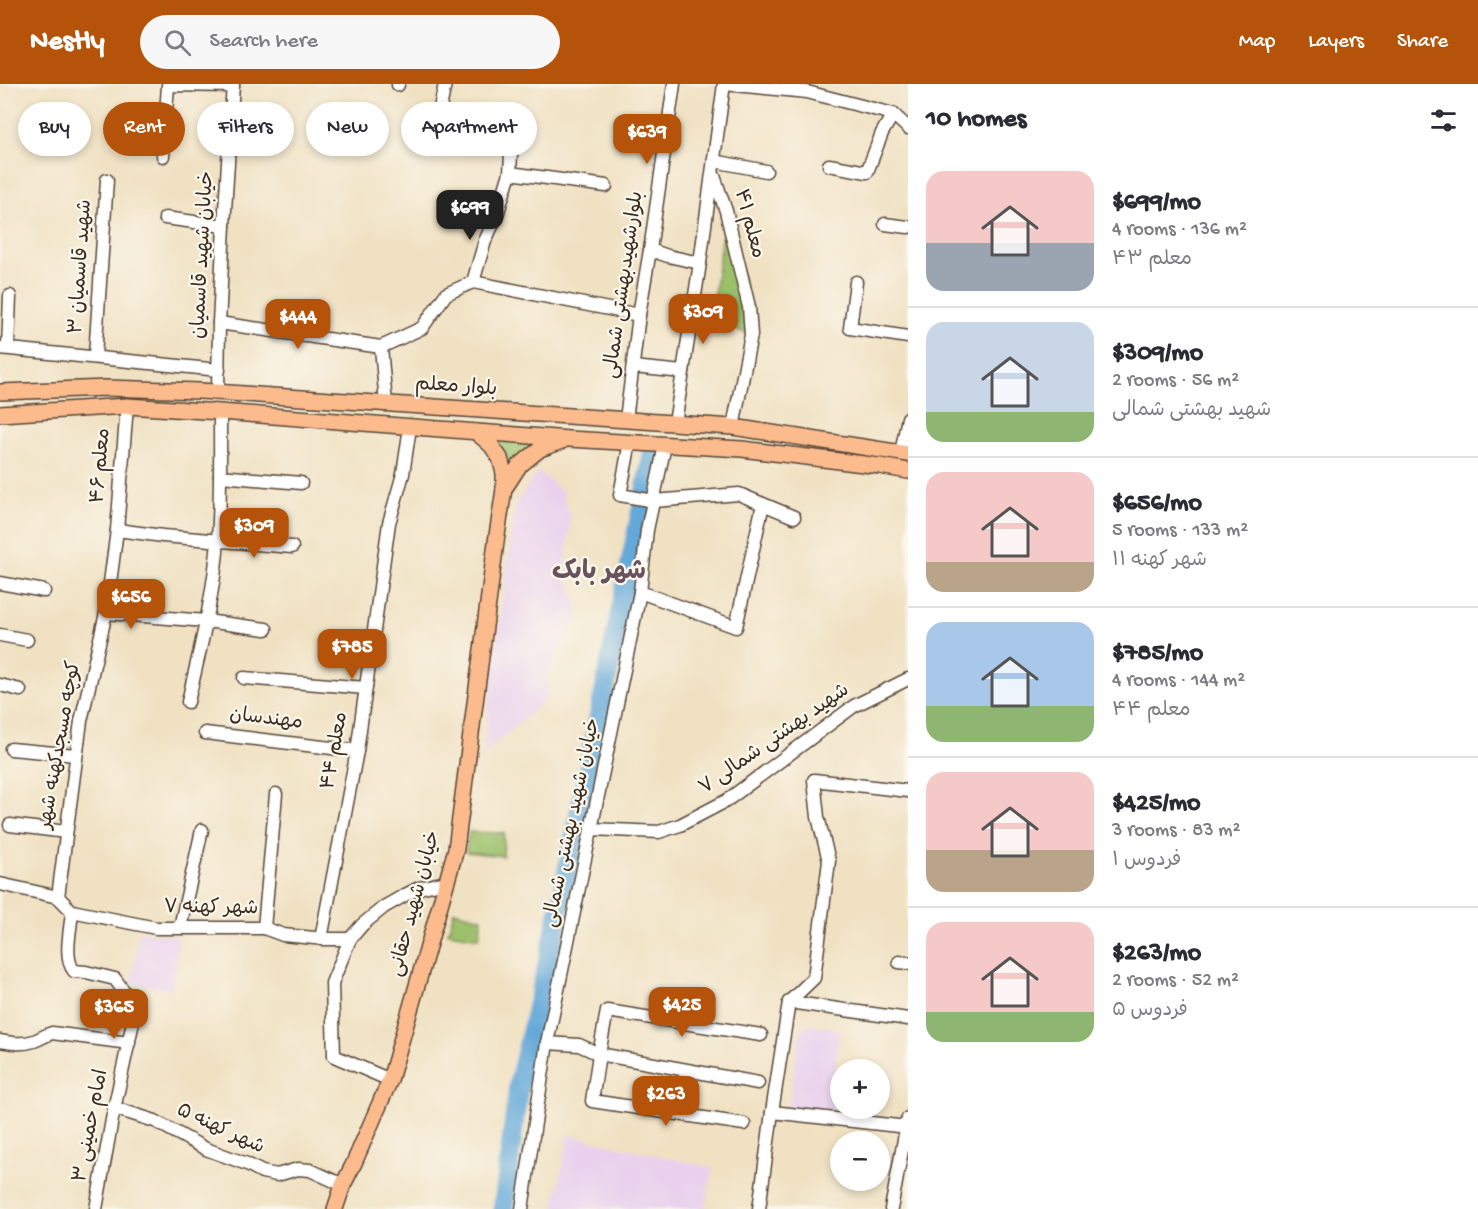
<!DOCTYPE html>
<html lang="en">
<head>
<meta charset="utf-8">
<style>
	body { margin:0; font-family:"Gochi Hand","Playpen Sans Arabic",sans-serif; background:#f7f7f7; color:#2b2b33; height:100vh; display:flex; flex-direction:column; font-size:22px; white-space:nowrap }
	* { box-sizing:border-box; margin:0 }
	p { font-size:20px; color:#7c7c81 }
	.icon { flex:none; width:33px; height:33px; fill:none; stroke:currentColor; stroke-width:2; stroke-linecap:round; stroke-linejoin:round }
	.map { position:relative; flex:1; overflow:hidden }
	.sheet { display:flex; flex-direction:column; background:#fff; width:570px }
	.sheet>* { flex:none }
	.banner { position:absolute; left:18px; top:18px; width:570px; height:54px; display:flex; gap:12px }
	.tools { position:absolute; left:830px; top:975px; display:grid; gap:12px }
	.tools a { display:grid; place-items:center; width:60px; height:60px; border-radius:50%; background:#fff; box-shadow:0 3px 9px #0003; font-size:30px }
	.price { position:absolute; translate:-50% -51px; padding:0 14px; border-radius:12px; background:#b45309; color:#fff; font-size:20px; line-height:39px; filter:drop-shadow(0 2px 3px #0008) }
	.price::after { content:''; position:absolute; left:50%; top:36px; width:18px; height:14px; margin-left:-9px; background:inherit; clip-path:polygon(0 0,100% 0,50% 100%) }
	.price.on { background:#222; color:#fff }
	ul { padding:0; list-style:none }
	li { display:flex; align-items:center; gap:18px; height:150px; padding:0 18px }
	li+li { border-top:2px solid #e1e1e2 }
	li span { display:grid; place-items:center; flex:none; width:168px; height:120px; border-radius:18px; color:#555 }
	li>.icon { margin-inline-start:auto }
	span .icon { width:72px; height:72px; fill:#fffc; stroke-width:1 }
	li b { font-size:26px }
	h2 { display:flex; justify-content:space-between; align-items:center; height:72px; padding:0 18px; font-size:26px }
	.chip { padding:0 21px; border-radius:27px; background:#fff; box-shadow:0 3px 9px #0003; font-size:21px; line-height:54px }
	.chip.on { background:#b45309; color:#fff }
	header { display:flex; align-items:center; gap:36px; box-sizing:border-box; height:84px; padding:0 30px; background:#b45309; color:#fff }
	header strong { font-size:28px }
	nav { display:flex; gap:33px; margin-inline-start:auto; font-size:21px }
	.search { width:420px; height:54px; background:#f7f7f7; display:flex; align-items:center; gap:15px; box-sizing:border-box; padding:0 21px; border-radius:33px; color:#7c7c81; font-size:22px }
	main { display:flex; flex:1; min-height:0 }
	.map>svg:first-child { display:block }
</style>
</head>
<body>
<header>
<strong>Nestly</strong>
<div class="search"><svg class="icon" aria-label="search" viewBox="0 0 24 24"><circle cx="10" cy="10" r="6"/><path d="M15 15l6 6"/></svg>Search here</div>
<nav><a>Map</a><a>Layers</a><a>Share</a></nav>
</header>
<main>
<div class="map">
<svg width="908" height="1125" viewBox="0 0 908 1125">
	<rect width="100%" height="100%" fill="#fbf7ec"/>
	<filter id="ink" filterUnits="userSpaceOnUse"><feTurbulence type="fractalNoise" baseFrequency=".0167" numOctaves="2"/><feDisplacementMap in="SourceGraphic" scale="12" xChannelSelector="R" yChannelSelector="G"/><feConvolveMatrix kernelMatrix="1 2 1 2 8 2 1 2 1" color-interpolation-filters="sRGB"/></filter>
	<filter id="wash" filterUnits="userSpaceOnUse"><feTurbulence type="fractalNoise" baseFrequency=".008" numOctaves="4" result="noise"/><feDisplacementMap in="SourceGraphic" scale="24" xChannelSelector="R" yChannelSelector="G"/><feGaussianBlur stdDeviation="1.35" result="paint"/><feColorMatrix in="noise" values="0 0 0 0 0 0 0 0 0 0 0 0 0 0 0 0 0 1.4 0 .05"/><feComposite in="paint" operator="in"/></filter>
	<g filter="url(#wash)">
		<rect width="100%" height="100%" fill="#f0e1c2"/>
		<g fill="#e9d1ed">
			<polygon points="538,388 562,407 570,432 566,486 579,532 547,589 547,615 483,670 515,421"/>
			<polygon points="140,847 179,853 172,905 131,900"/>
			<polygon points="811,940 839,945 832,1030 788,1023 801,945"/>
			<polygon points="568,1051 713,1084 705,1125 554,1125"/>
		</g>
		<g fill="#9cc06a" stroke="#6c7544" stroke-width="1.5">
			<polygon points="726,127 757,253 710,237"/>
			<polygon points="483,352 560,357 505,401"/>
			<polygon points="469,748 504,749 503,772 466,768"/>
			<polygon points="454,827 482,834 479,854 448,849"/>
		</g>
		<g fill="none" stroke-linecap="round" stroke-linejoin="round">
			<polyline stroke="#63a8d8" stroke-width="20" points="503,1125 519,999 553,857 653,369"/>
		</g>
	</g>
	<g filter="url(#ink)">
		<g fill="none" stroke-linecap="round" stroke-linejoin="round">
			<defs>
				<g id="minor">
					<polyline points="724,0 807,8 893,30 908,44"/>
					<polyline points="398,1 398,0"/>
					<polyline points="163,72 168,1 233,2"/>
					<polyline points="714,77 766,87"/>
					<polyline points="829,81 867,88 882,49 893,30"/>
					<polyline points="510,89 606,102"/>
					<polyline points="714,92 726,127 749,223 751,251 733,343"/>
					<polyline points="165,134 224,142"/>
					<polyline points="885,140 908,143"/>
					<polyline points="650,166 668,172 700,179"/>
					<polyline points="473,198 639,231"/>
					<polyline points="856,198 850,244 908,253"/>
					<polyline points="219,239 381,263"/>
					<polyline points="0,264 219,286"/>
					<polyline points="8,264 10,212"/>
					<polyline points="95,272 107,96"/>
					<polyline points="633,283 683,288"/>
					<polyline points="218,309 219,239 224,142 233,0"/>
					<polyline points="386,320 381,263 422,244 446,210 473,198 485,157 497,131 510,89 512,51 439,29 445,0"/>
					<polyline points="626,336 639,231 650,166 674,0"/>
					<polyline points="675,339 700,179 724,0"/>
					<polyline points="630,358 620,411 654,417 739,410 794,433"/>
					<polyline points="901,369 908,334"/>
					<polyline points="220,392 301,399"/>
					<polyline points="117,446 163,452 292,463"/>
					<polyline points="0,499 44,507"/>
					<polyline points="640,508 736,543 763,420"/>
					<polyline points="106,529 206,537 266,545"/>
					<polyline points="0,551 27,556"/>
					<polyline points="244,594 366,604"/>
					<polyline points="0,601 20,606"/>
					<path d="M188,618C200,565 214,511 218,456C221,413 220,370 220,328"/>
					<polyline points="205,649 357,667"/>
					<polyline points="11,665 76,671"/>
					<polyline points="10,741 66,748"/>
					<polyline points="591,745 659,748 680,741 726,717 854,622 908,595"/>
					<polyline points="0,800 58,813 72,827"/>
					<polyline points="58,813 81,637 106,529 117,446 127,322"/>
					<path d="M72,827C71,844 63,874 74,887L86,888L115,895L125,909L133,938L113,1030L96,1125"/>
					<polyline points="72,827 156,844 264,844 283,851 325,855 350,855"/>
					<polyline points="180,843 202,746"/>
					<polyline points="264,844 276,710"/>
					<polyline points="321,855 357,667 389,439 403,390 410,343"/>
					<polyline points="899,878 908,879"/>
					<polyline points="789,918 908,935"/>
					<path d="M0,957C12,959 22,961 34,957C40,955 45,951 52,949L129,959"/>
					<polyline points="547,959 579,961 599,970 758,999"/>
					<polyline points="390,996 334,972 332,899 350,855 362,841 384,823 405,811 419,804 446,798"/>
					<polyline points="114,1024 155,1037 206,1065 247,1080 262,1088 277,1091 298,1085 310,1086 343,1101"/>
					<polyline points="772,1028 907,1043"/>
					<polyline points="744,1040 592,1017 599,970 607,927 761,951"/>
					<polyline points="522,1125 547,959 640,508 647,446 665,361"/>
					<polyline points="759,1125 772,1028 789,918 814,894 829,777 818,733 814,696 908,707"/>
					<polyline points="891,1125 908,1034"/>
				</g>
				<g id="major">
					<polyline points="0,308 107,304 200,307 702,341 733,343 908,370"/>
					<polyline points="0,330 127,322 220,328 569,355 742,365 880,382 908,387"/>
					<polyline points="504,405 519,382 540,365 562,357"/>
					<polyline points="335,1125 343,1101 354,1079 390,996 456,765 496,458 504,405 504,389 500,374 491,361 476,348"/>
				</g>
			</defs>
			<use href="#minor" stroke="#564537" stroke-width="15"/>
			<use href="#major" stroke="#564537" stroke-width="18"/>
			<use href="#minor" stroke="#fff" stroke-width="12"/>
			<use href="#major" stroke="#fbbb8d" stroke-width="15"/>
		</g>
	</g>
	<g text-anchor="middle" dominant-baseline="central" stroke-width="4.5" stroke-linejoin="round" paint-order="stroke">
		<g font-size="20" fill="#3b2a1e" stroke="#fbf7ec">
			<text transform="translate(748 140) rotate(75)">معلم ۴۱</text>
			<text transform="translate(204 171) rotate(-87)">خیابان شهید قاسمیان</text>
			<text transform="translate(82 183) rotate(-86)">شهید قاسمیان ۳</text>
			<text transform="translate(625 201) rotate(-82)">بلوارشهیدبهشتی شمالی</text>
			<text transform="translate(456 304) rotate(4)">بلوار معلم</text>
			<text transform="translate(102 382) rotate(-85)">معلم ۴۶</text>
			<text transform="translate(266 636) rotate(7)">مهندسان</text>
			<text transform="translate(775 656) rotate(-35)">شهید بهشتی شمالی ۷</text>
			<text transform="translate(61 661) rotate(-80)">کوچه مسجدکهنه شهر</text>
			<text transform="translate(336 667) rotate(-80)">معلم ۴۴</text>
			<text transform="translate(573 739) rotate(-78)">خیابان شهید بهشتی شمالی</text>
			<text transform="translate(416 820) rotate(-75)">خیابان شهید حقانی</text>
			<text transform="translate(211 825) rotate(1)">شهر کهنه ۷</text>
			<text transform="translate(92 1042) rotate(-79)">امام خمینی ۳</text>
			<text transform="translate(220 1046) rotate(25)">شهر کهنه ۵</text>
		</g>
		<g font-size="26" font-weight="bold" fill="#67525d" stroke="#fbf7ec">
			<text x="599" y="489">شهر بابک</text>
		</g>
	</g>
</svg>
<div class="tools">
<a>+</a>
<a>−</a>
</div>
<b class="price" style="left:647px;top:81px">$639</b>
<b class="price on" style="left:470px;top:157px">$699</b>
<b class="price" style="left:703px;top:261px">$309</b>
<b class="price" style="left:298px;top:266px">$444</b>
<b class="price" style="left:254px;top:475px">$309</b>
<b class="price" style="left:131px;top:546px">$656</b>
<b class="price" style="left:352px;top:596px">$785</b>
<b class="price" style="left:682px;top:954px">$425</b>
<b class="price" style="left:114px;top:956px">$365</b>
<b class="price" style="left:666px;top:1043px">$263</b>
<div class="banner">
<a class="chip">Buy</a>
<a class="chip on">Rent</a>
<a class="chip">Filters</a>
<a class="chip">New</a>
<a class="chip">Apartment</a>
</div>
</div>
<section class="sheet">
<h2>10 homes<svg class="icon" aria-label="filters" viewBox="0 0 24 24"><path d="M4 7h16M4 17h16"/><circle cx="9" cy="7" r="2"/><circle cx="15" cy="17" r="2"/></svg></h2>
<ul>
<li><span style="background:linear-gradient(#f6c9c9 60%,#9aa5b1 0)"><svg class="icon" aria-label="home" viewBox="0 0 24 24"><path d="M3 11l9-7 9 7M6 9v11h12V9"/></svg></span><div><b>$699/mo</b><p>4 rooms · 136 m²</p><p>معلم ۴۳</p></div></li>
<li><span style="background:linear-gradient(#c9d6e8 75%,#8fb573 0)"><svg class="icon" aria-label="home" viewBox="0 0 24 24"><path d="M3 11l9-7 9 7M6 9v11h12V9"/></svg></span><div><b>$309/mo</b><p>2 rooms · 56 m²</p><p>شهید بهشتی شمالی</p></div></li>
<li><span style="background:linear-gradient(#f6c9c9 75%,#b9a48a 0)"><svg class="icon" aria-label="home" viewBox="0 0 24 24"><path d="M3 11l9-7 9 7M6 9v11h12V9"/></svg></span><div><b>$656/mo</b><p>5 rooms · 133 m²</p><p>شهر کهنه ۱۱</p></div></li>
<li><span style="background:linear-gradient(#a9c7e8 70%,#8fb573 0)"><svg class="icon" aria-label="home" viewBox="0 0 24 24"><path d="M3 11l9-7 9 7M6 9v11h12V9"/></svg></span><div><b>$785/mo</b><p>4 rooms · 144 m²</p><p>معلم ۴۴</p></div></li>
<li><span style="background:linear-gradient(#f6c9c9 65%,#b9a48a 0)"><svg class="icon" aria-label="home" viewBox="0 0 24 24"><path d="M3 11l9-7 9 7M6 9v11h12V9"/></svg></span><div><b>$425/mo</b><p>3 rooms · 83 m²</p><p>فردوس ۱</p></div></li>
<li><span style="background:linear-gradient(#f6c9c9 75%,#8fb573 0)"><svg class="icon" aria-label="home" viewBox="0 0 24 24"><path d="M3 11l9-7 9 7M6 9v11h12V9"/></svg></span><div><b>$263/mo</b><p>2 rooms · 52 m²</p><p>فردوس ۵</p></div></li>
</ul>
</section>
</main>
</body>
</html>
